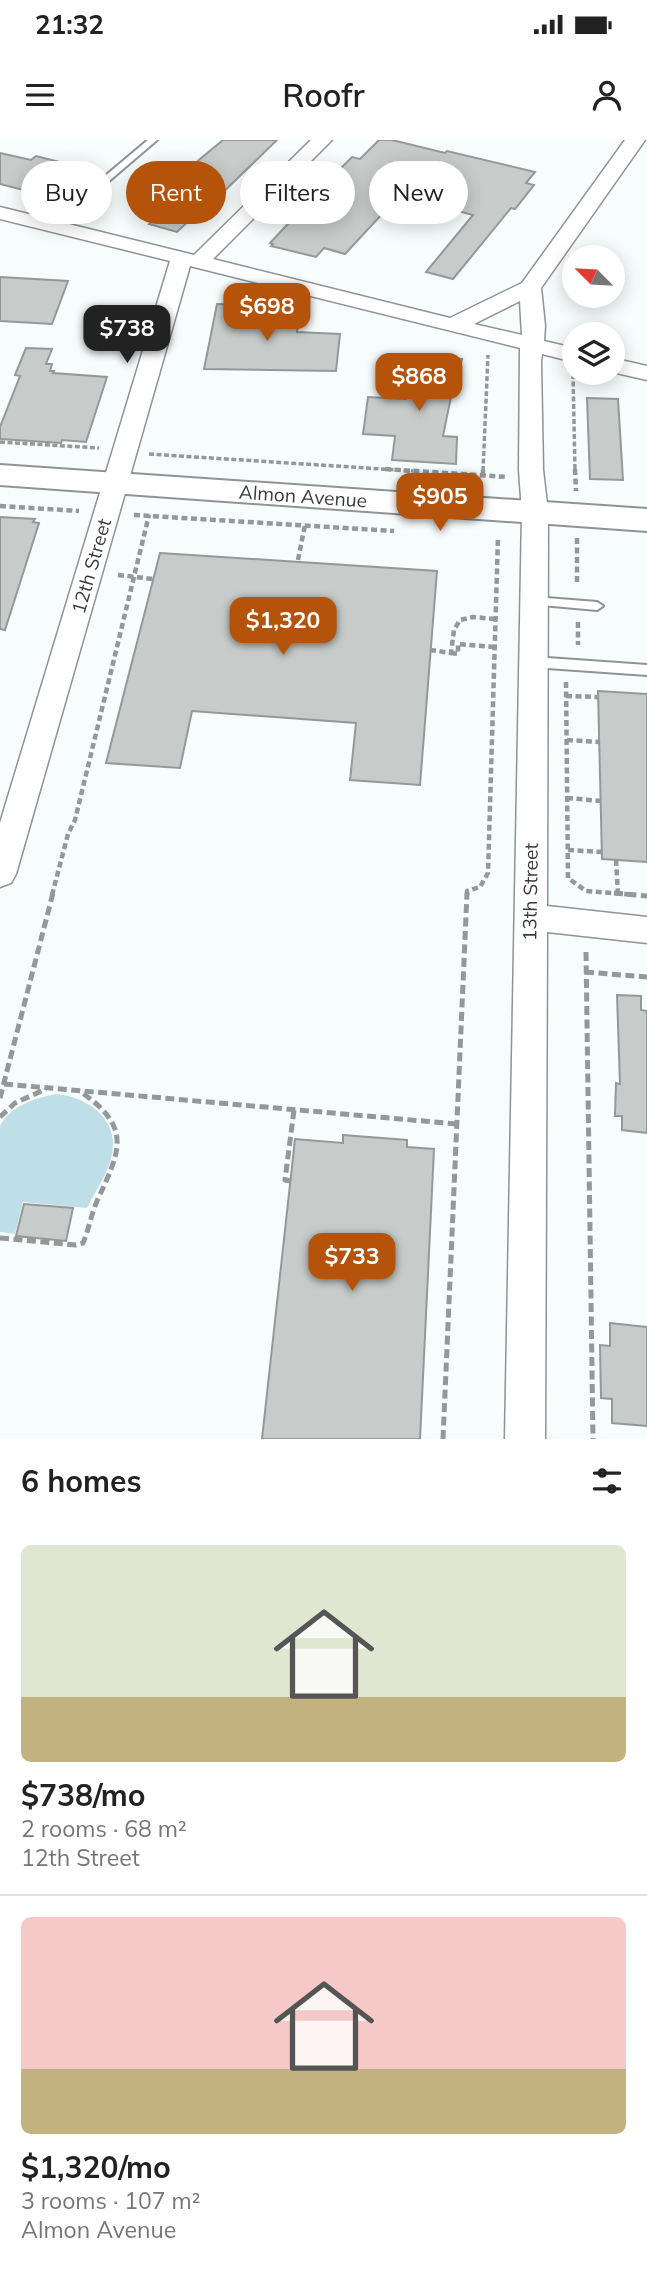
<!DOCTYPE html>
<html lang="en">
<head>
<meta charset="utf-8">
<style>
	body { margin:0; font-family:Mulish,sans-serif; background:#f2f2f2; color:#222; height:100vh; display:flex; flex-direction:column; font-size:26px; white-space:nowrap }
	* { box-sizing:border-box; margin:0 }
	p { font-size:23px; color:#767676 }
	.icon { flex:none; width:38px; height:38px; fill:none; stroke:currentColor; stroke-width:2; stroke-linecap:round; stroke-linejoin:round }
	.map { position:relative; height:1299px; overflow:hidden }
	.drawer { display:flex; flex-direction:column; background:#fff; flex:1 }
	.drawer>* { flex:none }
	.top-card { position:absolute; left:21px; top:21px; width:606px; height:63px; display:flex; gap:14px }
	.needle { width:46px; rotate:294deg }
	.buttons { position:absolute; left:562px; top:105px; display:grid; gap:14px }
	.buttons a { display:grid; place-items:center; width:63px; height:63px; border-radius:50%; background:#fff; box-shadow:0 4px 18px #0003; font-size:35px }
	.price { position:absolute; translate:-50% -60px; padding:0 16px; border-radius:14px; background:#b45309; color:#fff; font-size:23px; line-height:46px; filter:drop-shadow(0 2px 4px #0008) }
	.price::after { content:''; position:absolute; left:50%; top:42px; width:21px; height:16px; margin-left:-10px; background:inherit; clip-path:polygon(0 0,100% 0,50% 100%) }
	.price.on { background:#222; color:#fff }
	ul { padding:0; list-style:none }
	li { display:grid; align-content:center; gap:14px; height:371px; padding:0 21px }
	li+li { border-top:2px solid #e0e0e0 }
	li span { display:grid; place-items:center; height:217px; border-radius:10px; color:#555 }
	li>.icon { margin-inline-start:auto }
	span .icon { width:126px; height:126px; fill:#fffc; stroke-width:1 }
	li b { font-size:30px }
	h2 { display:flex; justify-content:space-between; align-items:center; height:84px; padding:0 21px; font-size:30px }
	.chip { padding:0 24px; border-radius:32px; background:#fff; box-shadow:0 4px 18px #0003; font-size:24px; line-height:63px }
	.chip.on { background:#b45309; color:#fff }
	.status { display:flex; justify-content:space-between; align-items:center; height:49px; padding:0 35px; background:#fff; direction:ltr }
	.status svg { height:19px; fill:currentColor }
	header { display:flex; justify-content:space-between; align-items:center; height:91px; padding:0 21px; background:#fff; font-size:32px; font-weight:600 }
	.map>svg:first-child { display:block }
</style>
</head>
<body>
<div class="status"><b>21:32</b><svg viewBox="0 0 49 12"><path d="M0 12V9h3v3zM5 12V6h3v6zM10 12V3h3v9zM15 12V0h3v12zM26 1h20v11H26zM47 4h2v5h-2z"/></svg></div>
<header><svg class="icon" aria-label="menu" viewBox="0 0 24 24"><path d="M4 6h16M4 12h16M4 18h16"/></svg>Roofr<svg class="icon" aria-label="person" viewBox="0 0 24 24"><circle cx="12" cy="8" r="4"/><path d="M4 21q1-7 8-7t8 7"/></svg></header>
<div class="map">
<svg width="647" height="1299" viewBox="0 0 647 1299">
	<rect width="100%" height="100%" fill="#f7fcfd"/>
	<path fill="#bfdfe8" d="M56,954C89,957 122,981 111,1019C106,1036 95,1052 87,1068L23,1062L15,1094L0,1092V986C10,966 35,958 56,954Z"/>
	<g fill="#c7cccb" stroke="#949998" stroke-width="2">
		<polygon points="223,0 277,0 213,62 210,61 177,92 149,84 167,68 148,62"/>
		<polygon points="379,0 392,0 445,13 447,11 535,32 526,43 534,45 515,69 511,68 453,139 426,132 473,75 421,61 417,66 395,60 345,114 324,108 316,117 271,106 273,104 270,103 325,44 352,17 360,19"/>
		<polygon points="0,13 31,20 36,16 68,24 65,27 93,34 71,56 62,55 58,59 0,44"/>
		<polygon points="0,137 68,141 52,184 0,181"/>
		<polygon points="217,164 249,165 248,170 286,172 285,176 299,177 297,192 340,194 336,231 204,229"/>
		<polygon points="26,208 52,209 46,224 52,224 50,231 54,231 53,233 107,237 86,302 62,300 61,303 0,299 0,287 20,236 15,235"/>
		<polygon points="422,215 462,219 456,248 453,247 443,296 457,297 456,324 392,320 395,296 363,294 368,257 406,259 412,229 416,219 422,219"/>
		<polygon points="587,258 618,259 623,340 590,339"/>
		<polygon points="0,377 35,379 33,382 39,383 5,490 0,489"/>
		<polygon points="160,413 437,431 420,645 350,640 356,583 192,571 180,628 106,623"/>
		<polygon points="598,551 647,554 647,722 602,719"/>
		<polygon points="617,855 641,856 641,870 647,871 647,993 622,990 622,976 615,976 616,943 620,944"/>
		<polygon points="343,995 407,1000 407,1007 434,1009 420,1299 262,1299 295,999 343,1003"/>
		<polygon points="24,1064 73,1068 66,1101 16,1096"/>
		<polygon points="610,1183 647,1187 647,1286 612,1283 612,1259 601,1258 600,1205 610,1206"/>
	</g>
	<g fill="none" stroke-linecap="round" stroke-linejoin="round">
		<defs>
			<g id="lane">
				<polygon points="148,0 157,0 54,88 48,88 48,84"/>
				<polygon points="534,457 597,462 603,466 597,470 530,464 528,461"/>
				<polygon points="533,517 647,525 647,535 533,527 526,522"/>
			</g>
			<g id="street">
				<path d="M311,0H332L213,119L450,178L522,143L625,0H645L541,148L545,186L544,201L574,208V222L542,214L541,222L543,330L548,372L547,766L647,777V803L547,792L545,1299H505L522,372L519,330L520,208L190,126L16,734L11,743L0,747V683L170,121L0,79V67L194,115ZM520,161L522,195L474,184Z"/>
				<polygon points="612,218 647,226 647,240 612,232"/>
			</g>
			<polygon id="secondary" points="0,325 647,369 647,391 0,345"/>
		</defs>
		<use href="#lane" stroke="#8f9394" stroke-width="4"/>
		<use href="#street" stroke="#8f9394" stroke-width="3"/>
		<use href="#secondary" stroke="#8f9394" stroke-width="4"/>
		<g stroke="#959899" stroke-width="3.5" stroke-dasharray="5 2.5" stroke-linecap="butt">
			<polyline points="573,234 575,331"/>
			<polyline points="581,235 600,240"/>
			<polyline points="0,302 99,308"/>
			<polyline points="149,314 413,331"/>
			<polyline points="483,331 488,215"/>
		</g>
		<g stroke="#959899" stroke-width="4.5" stroke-dasharray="6 3.5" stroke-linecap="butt">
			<polyline points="385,329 507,337"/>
			<polyline points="575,329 576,351"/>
			<polyline points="483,336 483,329"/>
			<polyline points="0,366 79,371"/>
			<polyline points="134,375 394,391"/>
			<polyline points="577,398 577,445"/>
			<polyline points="298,420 305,385"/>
			<polyline points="118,435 153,439"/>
			<polyline points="578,482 578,505"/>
			<polyline points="430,510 451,513 454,490 460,480 473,477 495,479"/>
			<polyline points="451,513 458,514 458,504 495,507"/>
			<polyline points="566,542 568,738 586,751 635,755"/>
			<polyline points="566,556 598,557"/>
			<polyline points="567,600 599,602"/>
			<polyline points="567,658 601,661"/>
			<polyline points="568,710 602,712"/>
			<polyline points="616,720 618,754"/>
			<polyline points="52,755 68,694 75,680 149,375"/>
			<polyline points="467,755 467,751 480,747 488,733 498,397"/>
		</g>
		<g stroke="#959899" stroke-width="5" stroke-dasharray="9 4.5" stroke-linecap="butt">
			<polyline points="614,753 647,756"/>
			<polyline points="586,812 593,1299"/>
			<polyline points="585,832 647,837"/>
			<polyline points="4,944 457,984"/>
			<polyline points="0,958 53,753"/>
			<polyline points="0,977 15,963 46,949"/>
			<polyline points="291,1041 285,1040 294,970"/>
			<path d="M0,1098L76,1105L83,1103C89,1089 91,1075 97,1061C120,1011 133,988 81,952"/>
			<polyline points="443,1299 467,753"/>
		</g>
		<use href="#lane" fill="#fff" fill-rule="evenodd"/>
		<use href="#street" fill="#fff" fill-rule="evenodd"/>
		<use href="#secondary" fill="#fff" fill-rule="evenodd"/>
	</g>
	<g text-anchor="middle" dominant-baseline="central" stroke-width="6" stroke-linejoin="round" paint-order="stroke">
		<g font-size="19" fill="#383a3b" stroke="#fff">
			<text transform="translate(303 356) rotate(4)">Almon Avenue</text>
			<text transform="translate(91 426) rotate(-74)">12th Street</text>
			<text transform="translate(530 752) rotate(-89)">13th Street</text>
		</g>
	</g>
</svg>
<div class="buttons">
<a><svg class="needle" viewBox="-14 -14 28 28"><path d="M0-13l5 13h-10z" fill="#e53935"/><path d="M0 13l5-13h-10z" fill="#767676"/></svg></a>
<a><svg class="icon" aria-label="layers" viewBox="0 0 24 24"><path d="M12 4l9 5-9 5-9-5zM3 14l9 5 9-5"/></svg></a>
</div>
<b class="price" style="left:267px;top:203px">$698</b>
<b class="price on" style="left:127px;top:225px">$738</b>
<b class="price" style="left:419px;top:273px">$868</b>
<b class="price" style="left:440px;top:393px">$905</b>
<b class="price" style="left:283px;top:517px">$1,320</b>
<b class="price" style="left:352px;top:1153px">$733</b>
<div class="top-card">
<a class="chip">Buy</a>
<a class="chip on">Rent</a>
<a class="chip">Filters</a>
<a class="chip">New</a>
</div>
</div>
<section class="drawer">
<h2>6 homes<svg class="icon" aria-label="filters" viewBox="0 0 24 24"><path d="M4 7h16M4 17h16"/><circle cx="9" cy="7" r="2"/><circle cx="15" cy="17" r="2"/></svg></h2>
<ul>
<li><span style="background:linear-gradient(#dfe7d0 70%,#c2b280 0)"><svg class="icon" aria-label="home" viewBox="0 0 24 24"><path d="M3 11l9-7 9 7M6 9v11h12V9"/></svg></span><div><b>$738/mo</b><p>2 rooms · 68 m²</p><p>12th Street</p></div></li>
<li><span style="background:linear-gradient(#f6c9c9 70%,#c2b280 0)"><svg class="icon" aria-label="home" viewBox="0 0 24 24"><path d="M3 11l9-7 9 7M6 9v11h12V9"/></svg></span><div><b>$1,320/mo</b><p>3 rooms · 107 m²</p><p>Almon Avenue</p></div></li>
</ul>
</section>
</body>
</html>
